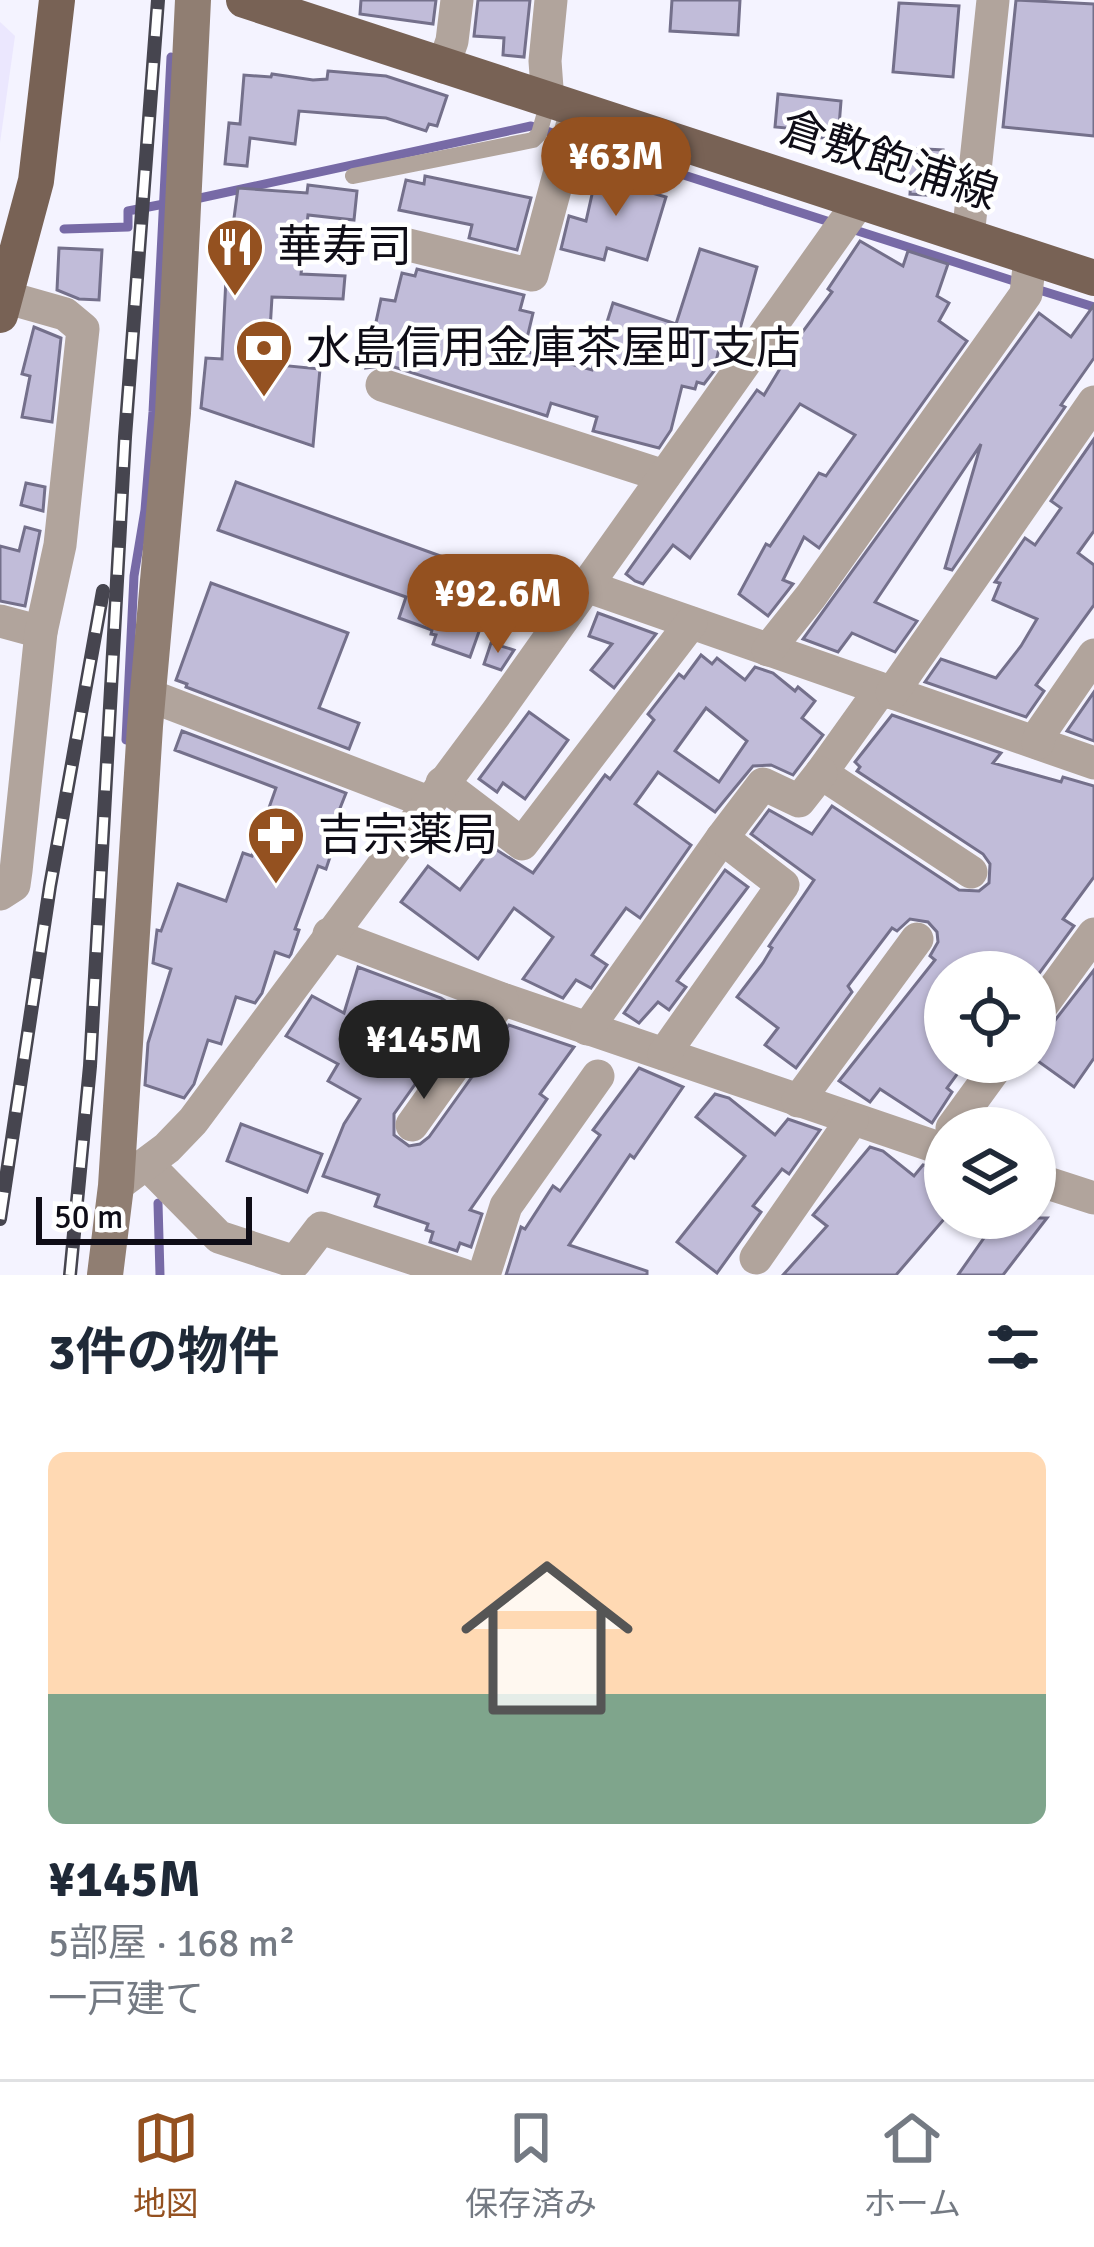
<!DOCTYPE html>
<html lang="ja">
<head>
<meta charset="utf-8">
<style>
	body { margin:0; font-family:Signika,"Noto Sans JP",sans-serif; background:#f6f6f7; color:#1f2937; height:100vh; display:flex; flex-direction:column; font-size:45px; white-space:nowrap }
	* { box-sizing:border-box; margin:0 }
	p { font-size:39px; color:#747a83 }
	.icon { flex:none; width:66px; height:66px; fill:none; stroke:currentColor; stroke-width:2; stroke-linecap:round; stroke-linejoin:round }
	.map { position:relative; height:1275px; overflow:hidden }
	.side { display:flex; flex-direction:column; background:#fff; flex:1 }
	.side>* { flex:none }
	.buttons { position:absolute; left:924px; top:951px; display:grid; gap:24px }
	.buttons a { display:grid; place-items:center; width:132px; height:132px; border-radius:50%; background:#fff; box-shadow:0 3px 9px #0004; font-size:60px }
	.scale { position:absolute; left:36px; bottom:30px; width:216px; box-sizing:border-box; padding-left:12px; border:6px solid #0f0d17; border-top:0; font-size:33px; line-height:42px; white-space:nowrap; color:#0f0d17; -webkit-text-stroke:9px #fff; paint-order:stroke }
	.price { position:absolute; translate:-50% -102px; padding:0 27px; border-radius:42px; background:#945120; color:#fff; font-size:39px; line-height:78px; filter:drop-shadow(0 3px 6px #0008) }
	.price::after { content:''; position:absolute; left:50%; top:72px; width:36px; height:27px; margin-left:-18px; background:inherit; clip-path:polygon(0 0,100% 0,50% 100%) }
	.price.on { background:#222; color:#fff }
	ul { padding:0; list-style:none }
	li { display:grid; align-content:center; gap:24px; height:636px; padding:0 48px }
	li+li { border-top:3px solid #e0e1e3 }
	li span { display:grid; place-items:center; height:372px; border-radius:18px; color:#555 }
	li>.icon { margin-inline-start:auto }
	span .icon { width:216px; height:216px; fill:#fffc; stroke-width:1 }
	li b { font-size:51px }
	h2 { display:flex; justify-content:space-between; align-items:center; height:144px; padding:0 48px; font-size:51px }
	.tabs { display:flex; justify-content:space-around; align-items:center; height:168px; border-top:3px solid #e0e1e3; background:#fff; font-size:33px; color:#747a83 }
	.tabs a { display:grid; justify-items:center; gap:6px }
	.tabs .on { color:#945120 }
	.map>svg:first-child { display:block }
</style>
</head>
<body>
<div class="map">
<svg width="1094" height="1275" viewBox="0 0 1094 1275">
	<rect width="100%" height="100%" fill="#f4f3ff"/>
	<polygon fill="#ebe7fe" points="0,22 15,36 0,143"/>
	<g fill="none" stroke-linecap="round" stroke-linejoin="round">
		<g stroke="#776aa6" stroke-width="9">
			<polyline points="200,198 531,126 1020,283"/>
			<polyline points="64,229 128,227 128,211 169,203"/>
			<polyline points="1036,289 1094,307"/>
			<polyline points="126,740 134,576 145,510 153,412 171,57"/>
			<polyline points="158,1203 160,1275"/>
		</g>
	</g>
	<g fill="#c1bcd9" stroke="#74708b" stroke-width="3" fill-rule="evenodd">
		<polygon points="361,0 436,0 433,24 360,14"/>
		<polygon points="478,0 530,0 524,57 503,55 504,38 474,36"/>
		<polygon points="672,0 740,0 738,35 670,31"/>
		<polygon points="1016,0 1094,4 1094,136 1003,127"/>
		<polygon points="899,3 959,6 953,77 893,72"/>
		<polygon points="328,71 386,76 447,96 437,126 429,124 426,131 386,118 299,111 295,144 250,138 247,166 225,164 229,123 240,124 244,75 271,77 272,74 313,80 327,79"/>
		<polygon points="778,94 841,101 838,139 797,136 798,129 775,127"/>
		<polygon points="887,147 943,150 940,196 910,194 911,179 885,177"/>
		<polygon points="598,168 630,175 628,186 666,197 647,260 607,248 604,260 561,249 569,216 586,221"/>
		<polygon points="425,176 531,198 517,250 469,238 472,225 399,210 406,180 424,184"/>
		<polygon points="308,185 357,191 354,220 308,215 301,274 345,276 343,299 272,297 268,364 320,369 313,446 201,408 206,358 222,359 226,278 238,188 307,193"/>
		<polygon points="860,241 903,266 908,251 948,264 937,296 949,303 939,321 967,341 819,548 804,537 783,580 793,584 768,616 739,594 766,544 770,546 819,473 826,476 855,435 800,404 690,558 673,545 643,584 635,581 626,574 757,390 764,395 801,334 832,292 828,289"/>
		<polygon points="59,248 102,250 99,300 79,299 57,290"/>
		<polygon points="700,249 757,267 738,336 730,347 720,344 714,371 704,384 697,382 695,389 682,386 671,430 659,448 593,431 597,417 551,403 547,416 388,365 366,368 381,299 395,301 402,273 415,276 417,269 524,295 520,310 533,313 524,351 592,370 613,303 676,324"/>
		<polygon points="1094,305 1094,358 1061,405 1065,407 952,570 945,568 981,444 875,602 917,621 895,652 852,633 838,652 803,639 1039,313 1071,337"/>
		<polygon points="34,327 61,338 52,422 22,417 30,376 22,374"/>
		<polygon points="1094,439 1094,531 1078,553 1094,565 1094,605 1036,685 1044,691 1026,717 925,682 941,659 996,678 1021,646 1037,619 993,600 1000,583 995,582 1025,538 1035,545 1061,508 1051,501"/>
		<polygon points="236,482 446,558 442,571 448,576 493,592 470,657 433,644 436,635 431,634 432,630 399,618 406,597 218,530"/>
		<polygon points="26,483 45,487 43,511 21,505"/>
		<polygon points="25,527 40,531 25,606 0,601 0,546 19,551"/>
		<polygon points="512,576 555,592 542,613 503,598"/>
		<polygon points="211,583 348,633 319,708 359,723 349,749 186,687 187,684 176,680"/>
		<polygon points="598,613 656,634 614,688 591,670 612,644 589,636"/>
		<polygon points="491,643 514,650 501,670 484,664"/>
		<path d="M701,655L712,664L717,658L745,680L755,667L773,673L795,691L798,687L815,701L802,718L823,735L793,775L771,765L753,766L715,812L658,772L635,804L691,845L640,918L626,908L592,955L607,965L591,988L576,980L563,998L523,979L553,937L514,908L478,959L401,902L428,866L460,890L492,847L533,873L605,775L610,779L654,720L648,714L679,674L684,678ZM706,708L747,741L719,782L675,751Z"/>
		<polygon points="1094,692 1094,741 1067,731"/>
		<polygon points="529,712 568,740 525,799 503,783 497,792 479,779"/>
		<polygon points="892,715 1001,753 993,763 1061,782 1063,777 1094,786 1094,877 1063,919 1074,926 1038,975 945,972 945,1062 966,1062 947,1088 952,1092 932,1123 880,1089 870,1102 839,1081 935,960 930,956 938,942 937,932 928,922 910,919 897,931 892,928 848,986 852,992 796,1068 765,1045 778,1028 737,997 763,963 772,948 769,946 814,880 751,834 769,810 812,834 832,806 959,890 979,891 989,883 990,864 983,854 857,771 860,767 855,762"/>
		<polygon points="182,731 346,793 331,831 338,833 326,869 318,866 295,929 299,930 291,954 289,957 275,952 262,993 255,1003 236,997 221,1044 208,1040 194,1084 184,1098 145,1085 148,1043 171,969 153,963 157,930 161,931 178,884 226,901 243,853 252,856 276,788 175,750"/>
		<polygon points="725,870 748,887 677,981 686,987 669,1010 658,1002 639,1023 624,1013"/>
		<polygon points="358,967 441,998 465,1014 394,1114 394,1135 409,1146 420,1144 429,1137 509,1025 574,1047 540,1094 547,1099 470,1210 482,1214 471,1247 460,1243 457,1251 430,1242 433,1232 426,1230 428,1224 375,1206 379,1195 323,1176 344,1124 360,1099 328,1081 338,1064 286,1036 312,996 344,1013"/>
		<polygon points="1094,970 1094,1058 1074,1087 1035,1059 1035,1046"/>
		<polygon points="639,1068 683,1087 634,1158 630,1155 569,1245 647,1271 647,1275 506,1275 521,1227 525,1229 553,1186 560,1191 600,1135 593,1130"/>
		<polygon points="715,1094 729,1098 775,1135 788,1119 820,1130 789,1174 782,1169 753,1206 761,1212 717,1273 677,1242 745,1156 696,1117"/>
		<polygon points="241,1124 322,1154 307,1192 227,1161"/>
		<polygon points="870,1147 883,1151 914,1176 923,1165 945,1170 945,1218 896,1275 783,1275 827,1226 813,1215"/>
		<polygon points="998,1218 1047,1218 1003,1275 958,1275"/>
	</g>
	<g fill="none" stroke-linecap="round" stroke-linejoin="round">
		<polyline stroke="#b1a49c" stroke-width="16" points="353,176 533,140 539,134 548,102"/>
		<g stroke="#b1a49c" stroke-width="33">
			<polyline points="443,67 452,41 457,0"/>
			<polyline points="548,102 545,61 551,0"/>
			<polyline points="968,237 993,0"/>
			<polyline points="388,240 532,275 576,111"/>
			<polyline points="382,385 664,476"/>
			<polyline points="586,586 1094,763"/>
			<polyline points="0,621 41,632"/>
			<polyline points="768,650 811,596 1026,294 1030,258"/>
			<polyline points="881,689 821,773 971,872"/>
			<polyline points="892,693 1094,402"/>
			<polyline points="148,695 428,802"/>
			<polyline points="1038,743 1041,732 1094,655"/>
			<polyline points="442,783 522,844 691,623"/>
			<polyline points="0,894 14,885 16,871 41,632 60,545 83,329 65,314 5,297"/>
			<polyline points="329,934 502,999 945,1150"/>
			<polyline points="1035,1015 1094,934"/>
			<polyline points="587,1029 722,838"/>
			<polyline points="664,1054 783,885 722,838 763,784 799,801 821,773"/>
			<polyline points="798,1101 917,939"/>
			<polyline points="412,1125 502,999"/>
			<polyline points="952,1128 1000,1062"/>
			<polyline points="147,1164 219,1237 295,1262 321,1228 463,1275"/>
			<polyline points="1035,1179 1094,1198"/>
			<polyline points="116,1186 167,1148 193,1121 497,712 859,202"/>
			<polyline points="756,1258 852,1120"/>
			<polyline points="484,1275 506,1206 598,1076"/>
		</g>
		<polyline stroke="#907e72" stroke-width="36" points="105,1275 116,1186 145,726 173,413 193,0"/>
		<g stroke="#786255" stroke-width="36">
			<polyline points="244,0 1094,278"/>
			<polyline points="0,315 36,181 57,0"/>
		</g>
		<defs>
			<g id="rail">
				<polyline points="0,1219 50,886 103,591"/>
				<polyline points="70,1275 90,1066 125,437 158,0"/>
			</g>
		</defs>
		<use href="#rail" stroke="#46454f" stroke-width="14"/>
		<use href="#rail" stroke="#fff" stroke-width="9" stroke-dasharray="27" stroke-linecap="butt"/>
	</g>
	<defs>
		<symbol id="restaurant-pin" viewBox="-11 -11 22 30"><path d="M0 17L-7.5 6A9.5 9.5 0 1 1 7.5 6Z" fill="#945120" stroke="#fff"/><path d="M-5-6h1v4h1v-4h1v4h1v-4h1v5L-1.5 .5V6h-2V.5L-5-1ZM5-6V6H3V1.5H1.5Q1.5-4 5-6Z" fill="#fff"/></symbol>
		<symbol id="bank-pin" viewBox="-11 -11 22 30"><path d="M0 17L-7.5 6A9.5 9.5 0 1 1 7.5 6Z" fill="#945120" stroke="#fff"/><path d="M-6-4H6V4H-6ZM0-2.3a2.3 2.3 0 1 0 0 4.6a2.3 2.3 0 1 0 0-4.6Z" fill="#fff"/></symbol>
		<symbol id="pharmacy-pin" viewBox="-11 -11 22 30"><path d="M0 17L-7.5 6A9.5 9.5 0 1 1 7.5 6Z" fill="#945120" stroke="#fff"/><path d="M-2-6h4v4h4v4h-4v4h-4v-4h-4v-4h4Z" fill="#fff"/></symbol>
	</defs>
	<g fill-rule="evenodd">
		<use href="#restaurant-pin" x="202" y="214" width="66" height="90"/>
		<use href="#bank-pin" x="231" y="315" width="66" height="90"/>
		<use href="#pharmacy-pin" x="243" y="802" width="66" height="90"/>
	</g>
	<g text-anchor="middle" dominant-baseline="central" stroke-width="9" stroke-linejoin="round" paint-order="stroke">
		<g font-size="45" fill="#0f0d17" stroke="#fff">
			<text transform="translate(889 161) rotate(18)">倉敷飽浦線</text>
		</g>
		<g font-size="45" fill="#0f0d17" stroke="#fff" text-anchor="start">
			<text x="277" y="247">華寿司</text>
			<text x="306" y="348">水島信用金庫茶屋町支店</text>
			<text x="318" y="835">吉宗薬局</text>
		</g>
	</g>
</svg>
<div class="buttons">
<a><svg class="icon" aria-label="locate" viewBox="0 0 24 24"><circle cx="12" cy="12" r="6"/><path d="M12 2v4M12 18v4M2 12h4M18 12h4"/></svg></a>
<a><svg class="icon" aria-label="layers" viewBox="0 0 24 24"><path d="M12 4l9 5-9 5-9-5zM3 14l9 5 9-5"/></svg></a>
</div>
<div class="scale">50 m</div>
<b class="price" style="left:616px;top:219px">¥63M</b>
<b class="price" style="left:498px;top:656px">¥92.6M</b>
<b class="price on" style="left:424px;top:1102px">¥145M</b>
</div>
<section class="side">
<h2>3件の物件<svg class="icon" aria-label="filters" viewBox="0 0 24 24"><path d="M4 7h16M4 17h16"/><circle cx="9" cy="7" r="2"/><circle cx="15" cy="17" r="2"/></svg></h2>
<ul>
<li><span style="background:linear-gradient(#ffd9b3 65%,#7fa58c 0)"><svg class="icon" aria-label="home" viewBox="0 0 24 24"><path d="M3 11l9-7 9 7M6 9v11h12V9"/></svg></span><div><b>¥145M</b><p>5部屋 · 168 m²</p><p>一戸建て</p></div></li>
</ul>
</section>
<nav class="tabs">
<a class="on"><svg class="icon" aria-label="map" viewBox="0 0 24 24"><path d="M3 6l6-2 6 2 6-2v14l-6 2-6-2-6 2zM9 4v14M15 6v14"/></svg>地図</a>
<a><svg class="icon" aria-label="saved" viewBox="0 0 24 24"><path d="M7 4h10v16l-5-4-5 4z"/></svg>保存済み</a>
<a><svg class="icon" aria-label="home" viewBox="0 0 24 24"><path d="M3 11l9-7 9 7M6 9v11h12V9"/></svg>ホーム</a>
</nav>
</body>
</html>
